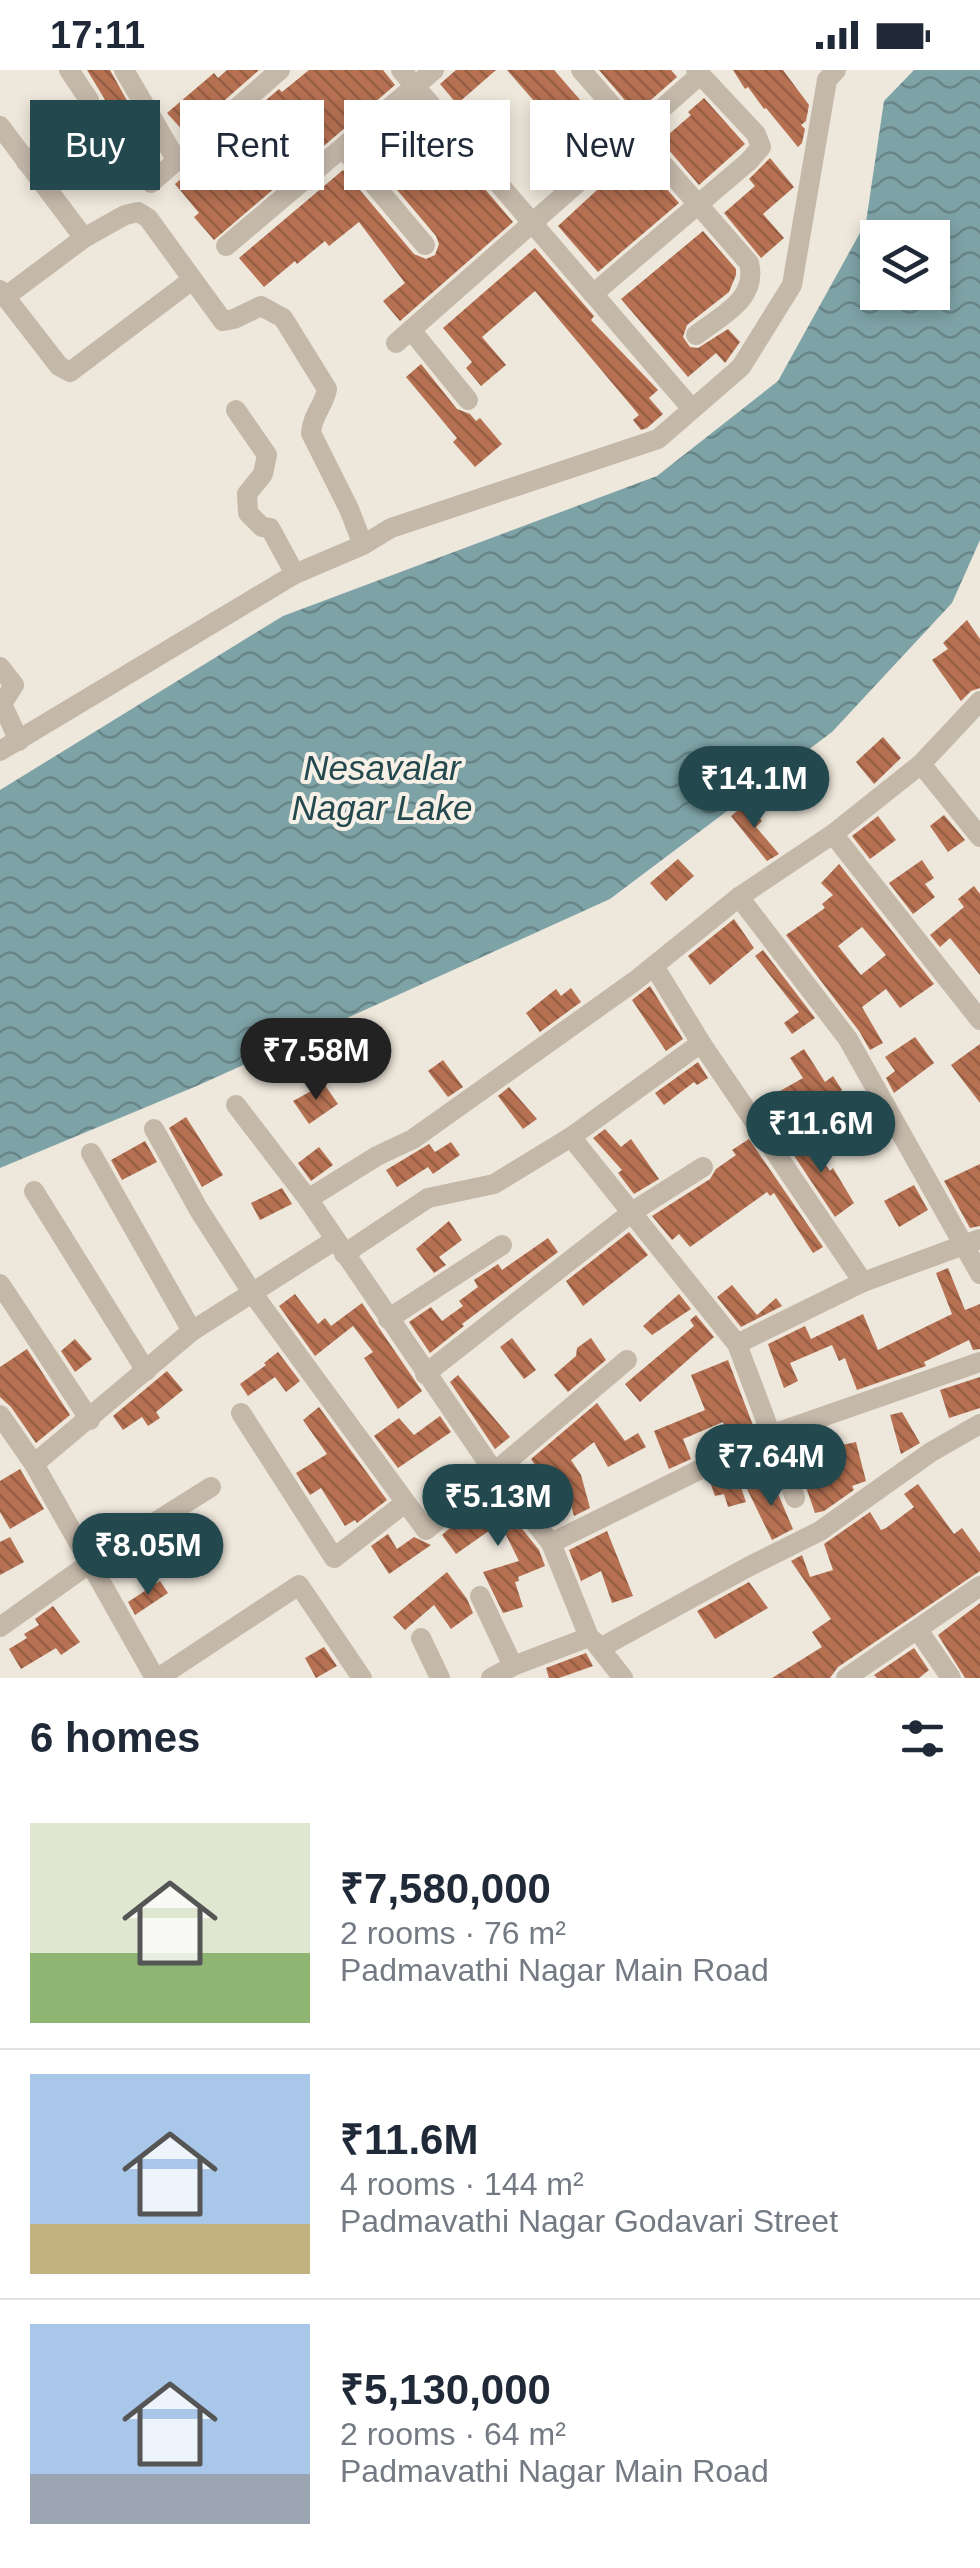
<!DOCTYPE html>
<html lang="en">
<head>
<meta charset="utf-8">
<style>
	body { margin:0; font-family:Helvetica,sans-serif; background:#f6f6f7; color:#1f2937; height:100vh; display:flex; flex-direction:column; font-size:38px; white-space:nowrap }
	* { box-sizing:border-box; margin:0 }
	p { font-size:32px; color:#747a83 }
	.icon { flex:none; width:55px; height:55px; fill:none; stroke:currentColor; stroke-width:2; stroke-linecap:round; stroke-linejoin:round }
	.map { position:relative; height:1608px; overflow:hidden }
	.sheet { display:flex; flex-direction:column; background:#fff; flex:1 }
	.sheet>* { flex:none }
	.banner { position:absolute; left:30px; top:30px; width:920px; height:90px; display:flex; gap:20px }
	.buttons { position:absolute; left:860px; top:150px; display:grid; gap:20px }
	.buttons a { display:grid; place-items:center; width:90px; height:90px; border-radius:0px; background:#fff; box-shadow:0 5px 15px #0003; font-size:50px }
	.price { position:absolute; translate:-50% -85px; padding:0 22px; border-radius:35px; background:#23494f; color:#fff; font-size:32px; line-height:65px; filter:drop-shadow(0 2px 5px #0008) }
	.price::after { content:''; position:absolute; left:50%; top:60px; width:30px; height:22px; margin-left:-15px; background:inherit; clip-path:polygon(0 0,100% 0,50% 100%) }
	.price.selected { background:#222; color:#fff }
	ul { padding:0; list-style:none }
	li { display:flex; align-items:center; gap:30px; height:250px; padding:0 30px }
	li+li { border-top:2px solid #e0e1e3 }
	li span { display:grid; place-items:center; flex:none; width:280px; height:200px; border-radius:0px; color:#555 }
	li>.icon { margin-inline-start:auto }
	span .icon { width:120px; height:120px; fill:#fffc; stroke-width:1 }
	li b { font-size:42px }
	h2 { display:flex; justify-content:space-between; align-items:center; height:120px; padding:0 30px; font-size:42px }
	.pill { padding:0 35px; border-radius:0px; background:#fff; box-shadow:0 5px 15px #0003; font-size:35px; line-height:90px }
	.pill.selected { background:#23494f; color:#fff }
	.status { display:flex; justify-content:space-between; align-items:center; height:70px; padding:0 50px; background:#fff; direction:ltr }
	.status svg { height:28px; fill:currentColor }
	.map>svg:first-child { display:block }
</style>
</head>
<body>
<div class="status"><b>17:11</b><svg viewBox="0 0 49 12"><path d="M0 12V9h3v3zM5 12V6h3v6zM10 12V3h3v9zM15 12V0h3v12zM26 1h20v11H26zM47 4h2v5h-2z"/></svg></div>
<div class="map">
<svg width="980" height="1608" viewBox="0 0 980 1608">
	<defs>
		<pattern id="water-waves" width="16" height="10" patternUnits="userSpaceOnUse" patternTransform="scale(2.5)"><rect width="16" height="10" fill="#7ea3a7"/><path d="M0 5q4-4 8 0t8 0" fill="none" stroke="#688588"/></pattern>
		<pattern id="building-back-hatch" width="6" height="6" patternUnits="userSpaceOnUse" patternTransform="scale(2.5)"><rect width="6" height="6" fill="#b67152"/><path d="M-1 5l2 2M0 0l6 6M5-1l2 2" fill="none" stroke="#955d44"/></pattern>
	</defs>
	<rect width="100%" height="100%" fill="#eee7db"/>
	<path fill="url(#water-waves)" fill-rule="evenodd" d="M914,0H980V470L952,533L832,662L610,829L199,1015L0,1098V720L283,546L657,406L778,311L866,152L884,31ZM878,168H932V222H878Z"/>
	<g fill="url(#building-back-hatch)" fill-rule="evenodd">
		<polygon points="87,0 110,0 159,88 142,101 128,79 133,76"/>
		<polygon points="227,0 259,0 186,64 167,43 214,3 218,8"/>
		<polygon points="309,0 383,0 395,15 214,170 194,147 199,143 175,114 261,42 258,37 279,19 282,22"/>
		<polygon points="456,0 496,0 457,34 440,14"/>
		<polygon points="507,0 554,0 603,56 577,80"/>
		<polygon points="599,0 671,0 677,7 636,43"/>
		<polygon points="733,0 783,0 809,35 806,51 801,55 805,59 802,73 798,77 766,38 764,39 748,17 745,19"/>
		<polygon points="704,28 745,74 699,115 661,71 691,45 688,42"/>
		<polygon points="419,42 513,152 400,251 383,231 405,213 359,152 329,176 325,171 297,194 295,191 264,217 239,188 343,100 414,184 426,189 435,185 439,174 436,166 365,82"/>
		<polygon points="636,84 679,133 598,202 558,156"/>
		<polygon points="770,88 794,117 763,144 784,168 761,188 724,143 755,116 749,109"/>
		<polygon points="703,161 736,199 736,205 729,222 687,255 683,267 690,277 698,278 728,259 740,272 725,293 716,283 688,307 621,229"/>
		<polygon points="535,178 594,246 591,250 658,320 649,328 663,344 647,358 641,360 633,350 639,345 535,221 482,267 506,295 481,316 466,298 472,292 443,258"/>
		<polygon points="421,294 457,339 470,344 476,351 480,348 502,374 475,397 453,372 457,368 406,307"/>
		<polygon points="967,550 980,569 980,618 971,621 961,631 932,590 948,579 943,573"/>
		<polygon points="883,667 901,688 874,714 856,692"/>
		<polygon points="747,733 762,751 756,757 779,784 767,791 731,746"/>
		<polygon points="944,745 965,770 948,782 930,756"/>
		<polygon points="878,746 896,770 870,789 852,766"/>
		<polygon points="678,789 694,806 666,831 650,813"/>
		<polygon points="922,790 934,808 925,814 935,827 913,844 889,813"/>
		<path d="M839,794L934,914L900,938L886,919L862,937L883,973L870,980L859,961L786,865L825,838L822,834L833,825L821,813ZM862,857L886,885L861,905L838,876Z"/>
		<polygon points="974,816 980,824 980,905 950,868 940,877 930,865 964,837 958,829"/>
		<polygon points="734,849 754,878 710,915 688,886"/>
		<polygon points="763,880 815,948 792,964 784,953 799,942 755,886"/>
		<polygon points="650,916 683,969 666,981 632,930"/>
		<polygon points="571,918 581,932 540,962 526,943 556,919 561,926"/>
		<polygon points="915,967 934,993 894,1023 886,1008 895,1001 885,987"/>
		<polygon points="980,974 980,1033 951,995"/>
		<polygon points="804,979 825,1012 833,1006 842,1020 816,1037 823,1049 803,1060 780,1021 803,1008 790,988"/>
		<polygon points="443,990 463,1017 448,1027 428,1001"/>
		<polygon points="698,992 708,1008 697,1015 694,1012 664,1035 655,1023"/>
		<polygon points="324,1014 338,1034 309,1054 293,1031"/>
		<polygon points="509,1017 537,1049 523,1059 498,1026"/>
		<polygon points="186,1047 223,1105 202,1117 169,1058"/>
		<polygon points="605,1059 621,1077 631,1069 659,1109 634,1124 618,1103 622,1100 593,1068"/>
		<polygon points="804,1064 830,1101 833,1098 854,1133 835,1147 787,1075"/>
		<polygon points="749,1069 823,1177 813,1183 774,1123 770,1126 767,1122 690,1177 679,1164 672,1170 652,1146 710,1109 716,1099 736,1085 732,1080"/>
		<polygon points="145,1071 157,1092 122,1110 111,1090"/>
		<polygon points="451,1072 460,1085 433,1104 428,1097 397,1117 386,1100 429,1074 435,1082"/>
		<polygon points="319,1077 333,1095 311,1111 298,1093"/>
		<polygon points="980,1094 980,1156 970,1158 944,1111"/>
		<polygon points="914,1115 928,1140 899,1157 884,1131"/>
		<polygon points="282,1118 292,1134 260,1150 251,1133"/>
		<polygon points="449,1151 462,1170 439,1187 446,1195 434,1203 416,1179"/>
		<polygon points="629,1162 648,1185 583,1236 566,1211"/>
		<polygon points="548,1168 558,1182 462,1254 464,1256 430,1283 409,1252 431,1237 442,1251 463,1236 459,1231 478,1217 474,1210 498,1194 502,1200"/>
		<polygon points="948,1198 965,1240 980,1234 980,1279 973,1280 969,1270 924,1292 926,1296 857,1320 845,1288 839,1291 832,1275 790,1293 798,1311 784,1318 768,1274 805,1256 811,1269 863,1244 878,1280 952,1244 936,1203"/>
		<polygon points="732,1215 757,1245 776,1228 782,1236 741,1257 717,1227"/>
		<polygon points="295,1224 318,1254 325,1248 331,1256 362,1233 422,1321 398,1339 364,1288 373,1282 353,1256 315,1286 279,1236"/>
		<polygon points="679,1224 691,1239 652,1265 643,1256"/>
		<polygon points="696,1245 714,1267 640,1332 625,1314 694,1256 690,1250"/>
		<polygon points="512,1268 536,1300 524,1309 500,1277"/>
		<polygon points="591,1268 606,1290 568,1322 554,1305 576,1286 577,1278"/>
		<polygon points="75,1269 92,1289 75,1302 61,1281"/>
		<polygon points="27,1279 70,1345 36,1373 11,1337 0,1327 0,1297"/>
		<polygon points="278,1282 300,1311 286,1322 275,1307 248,1326 240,1314 266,1295 264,1293"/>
		<polygon points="728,1290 754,1358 730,1370 723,1352 683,1369 691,1389 669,1399 654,1361 705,1340 691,1305"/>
		<polygon points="167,1301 183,1320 156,1342 160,1348 148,1356 142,1347 123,1360 113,1346"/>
		<polygon points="458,1305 510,1367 495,1379 450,1312"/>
		<polygon points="980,1307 980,1338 949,1348 940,1320"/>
		<polygon points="597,1333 625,1371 638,1363 646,1377 608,1397 594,1372 571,1390 581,1405 590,1438 574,1446 563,1403 548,1413 531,1389"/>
		<polygon points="319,1337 387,1430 357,1453 355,1450 345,1456 321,1418 310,1425 296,1403 327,1384 303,1350"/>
		<polygon points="902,1342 920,1373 901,1384 890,1345"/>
		<polygon points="440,1346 451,1362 398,1398 374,1366 399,1348 414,1365"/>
		<polygon points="821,1370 824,1379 856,1372 866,1411 852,1416 854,1420 824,1441 815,1443 793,1379"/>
		<polygon points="20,1399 44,1439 10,1459 0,1442 0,1411"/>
		<polygon points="736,1403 746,1432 728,1437 724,1424 715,1426 710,1412"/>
		<polygon points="772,1410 793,1459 772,1470 747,1419"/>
		<polygon points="918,1414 954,1464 962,1458 980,1483 980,1501 838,1597 830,1608 772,1608 822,1577 812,1562 831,1549 791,1491 802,1485 810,1507 833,1500 824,1474 870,1442 881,1460 886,1458 914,1437 904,1424"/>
		<polygon points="495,1425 539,1480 545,1496 518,1507 519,1511 515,1512 523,1537 503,1543 483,1502 519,1491 500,1453 456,1484 442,1465 485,1428 487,1431"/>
		<polygon points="607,1461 633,1526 612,1533 601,1501 581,1511 569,1480"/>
		<polygon points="388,1464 397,1479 414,1467 431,1475 389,1504 371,1476"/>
		<polygon points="10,1467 24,1492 0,1505 0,1472"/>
		<polygon points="447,1502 467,1529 473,1543 451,1559 434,1535 405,1560 393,1547"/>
		<polygon points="160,1511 168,1523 135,1545 128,1532"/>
		<polygon points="749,1512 768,1538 715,1569 697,1541"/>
		<polygon points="980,1533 980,1608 965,1608 938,1565"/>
		<polygon points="53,1536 80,1572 61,1585 56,1578 21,1599 9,1579 27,1568 24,1564 39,1555 35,1549"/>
		<polygon points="324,1577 337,1596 316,1608 305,1588"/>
		<polygon points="914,1578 929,1600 919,1608 877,1608 874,1605"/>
		<polygon points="586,1583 593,1596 559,1608 549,1608 546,1598"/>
	</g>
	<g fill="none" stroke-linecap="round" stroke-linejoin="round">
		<g stroke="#c4b8a9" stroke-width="20">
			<polyline points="124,0 177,91"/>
			<polyline points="401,0 692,339"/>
			<path d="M581,0L749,193C758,229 722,245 696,265"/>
			<path d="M0,56L84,168L125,145L138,142L148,148L223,251L234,249L261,236L283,248L327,319C324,336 312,345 311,363L349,439L363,475"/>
			<polyline points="343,78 425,175"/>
			<polyline points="26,92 84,50 90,42 89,30 69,0"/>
			<polyline points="151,113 280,0"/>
			<polyline points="226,176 434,0"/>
			<polyline points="0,220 59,296 70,302 192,210"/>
			<polyline points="593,224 749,91 761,77 756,64 696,0"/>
			<polyline points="5,227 84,168"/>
			<polyline points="411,260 468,330"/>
			<polyline points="396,273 700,5"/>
			<polyline points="236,340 267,385 263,404 247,424 248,443 262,457 270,458 295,504"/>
			<polyline points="0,597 14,615 2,634 19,671"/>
			<polyline points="0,681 295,504 363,475 391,458 658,369 741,297 792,215 827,10 836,0"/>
			<polyline points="921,694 980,767"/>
			<polyline points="833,764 980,950"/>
			<polyline points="739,827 848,969 980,1204"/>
			<polyline points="654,896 701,973 863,1212"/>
			<polyline points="236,1035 308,1129 495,1403 551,1473 589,1567"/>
			<polyline points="154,1059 199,1140 253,1224 426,1460 627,1290"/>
			<polyline points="571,1067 737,1274 795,1428"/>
			<polyline points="91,1083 192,1261"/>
			<polyline points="34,1121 146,1301"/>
			<polyline points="308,1129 377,1086 413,1069 635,911 739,827 833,764 921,694 980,631"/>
			<polyline points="344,1184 428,1128 494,1114 571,1067 701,973"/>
			<polyline points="0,1214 90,1350"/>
			<polyline points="388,1249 502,1175"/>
			<polyline points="737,1274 863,1212 980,1169"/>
			<polyline points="425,1304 632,1142 703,1097"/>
			<polyline points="241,1343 334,1488 405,1433"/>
			<polyline points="0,1345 34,1394 155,1608"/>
			<polyline points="34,1394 192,1261 335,1170"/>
			<polyline points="551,1473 770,1365 980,1292"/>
			<polyline points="480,1526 513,1596"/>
			<polyline points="0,1557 90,1493 211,1417"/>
			<polyline points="918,1560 951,1608"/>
			<polyline points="421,1568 440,1608"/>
			<polyline points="594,1571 623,1608"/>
			<polyline points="602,1577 748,1497 820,1461 931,1382 980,1354"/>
			<polyline points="158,1608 299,1515 362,1608"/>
			<polyline points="491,1608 513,1596 589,1567"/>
			<polyline points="846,1608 980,1516"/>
		</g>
	</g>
	<g text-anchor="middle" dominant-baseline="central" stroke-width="8" stroke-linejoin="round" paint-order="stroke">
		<g font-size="35" font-style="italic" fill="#23494f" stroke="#f6f0e7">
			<text x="382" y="697">Nesavalar<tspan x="382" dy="40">Nagar Lake</tspan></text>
		</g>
	</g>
</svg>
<div class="buttons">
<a><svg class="icon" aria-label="layers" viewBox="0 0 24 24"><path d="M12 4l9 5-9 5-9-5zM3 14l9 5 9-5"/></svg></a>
</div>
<b class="price" style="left:754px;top:761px">₹14.1M</b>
<b class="price selected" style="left:316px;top:1033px">₹7.58M</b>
<b class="price" style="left:821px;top:1106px">₹11.6M</b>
<b class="price" style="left:771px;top:1439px">₹7.64M</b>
<b class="price" style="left:498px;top:1479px">₹5.13M</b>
<b class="price" style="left:148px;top:1528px">₹8.05M</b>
<div class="banner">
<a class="pill selected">Buy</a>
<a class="pill">Rent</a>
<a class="pill">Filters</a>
<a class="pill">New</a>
</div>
</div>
<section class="sheet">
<h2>6 homes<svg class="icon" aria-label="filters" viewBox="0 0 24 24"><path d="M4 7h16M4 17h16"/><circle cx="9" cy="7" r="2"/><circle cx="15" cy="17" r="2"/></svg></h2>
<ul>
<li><span style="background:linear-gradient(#dfe7d0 65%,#8fb573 0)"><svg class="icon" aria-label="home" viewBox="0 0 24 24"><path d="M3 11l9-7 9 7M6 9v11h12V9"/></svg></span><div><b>₹7,580,000</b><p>2 rooms · 76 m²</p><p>Padmavathi Nagar Main Road</p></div></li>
<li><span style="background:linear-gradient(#a9c7e8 75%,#c2b280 0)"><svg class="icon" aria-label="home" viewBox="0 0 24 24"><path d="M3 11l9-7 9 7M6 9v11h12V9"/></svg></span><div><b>₹11.6M</b><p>4 rooms · 144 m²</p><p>Padmavathi Nagar Godavari Street</p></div></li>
<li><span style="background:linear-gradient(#a9c7e8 75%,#9aa5b1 0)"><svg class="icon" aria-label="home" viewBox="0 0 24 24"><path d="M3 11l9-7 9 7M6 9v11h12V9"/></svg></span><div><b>₹5,130,000</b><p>2 rooms · 64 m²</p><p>Padmavathi Nagar Main Road</p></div></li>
</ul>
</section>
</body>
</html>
